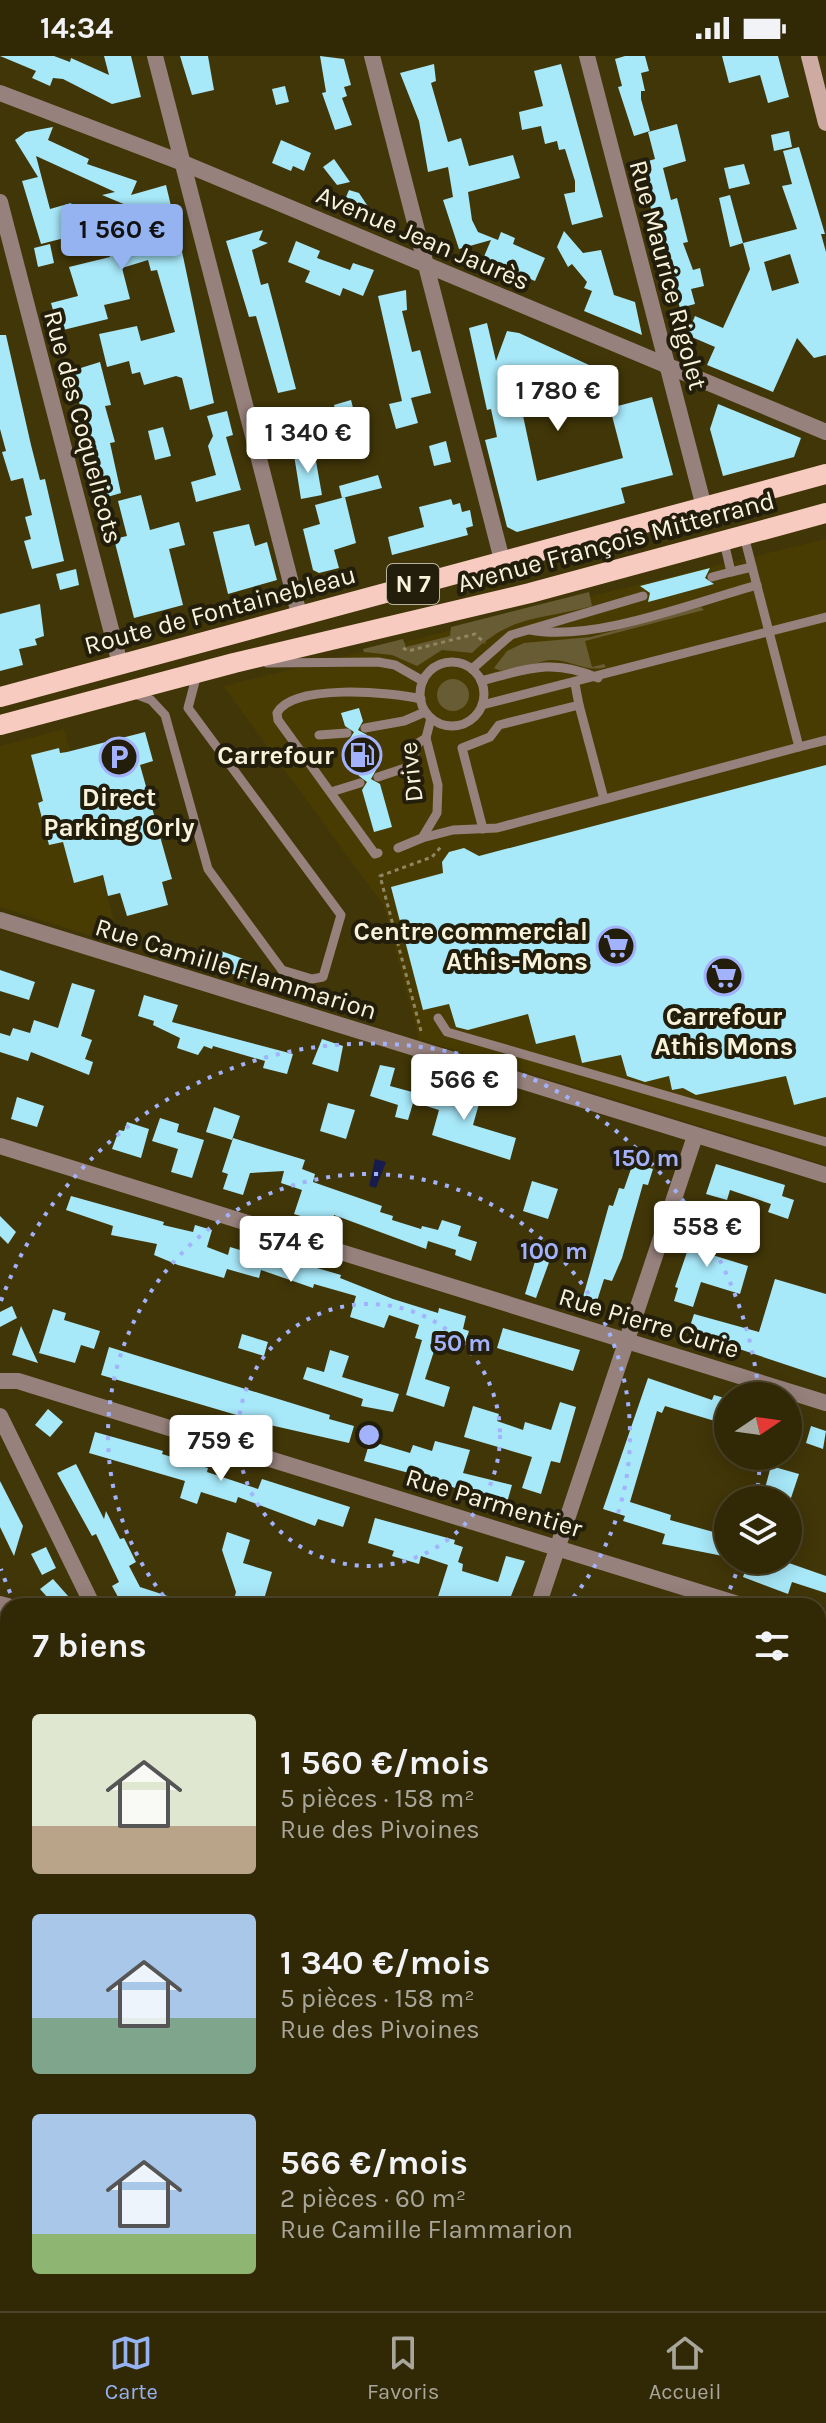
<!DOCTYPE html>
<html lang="fr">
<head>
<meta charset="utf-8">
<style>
	body { margin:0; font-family:Karla,sans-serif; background:#3d3414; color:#f1f3f6; height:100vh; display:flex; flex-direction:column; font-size:30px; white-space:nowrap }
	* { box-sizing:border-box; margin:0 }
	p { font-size:26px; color:#a8a69b }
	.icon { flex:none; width:44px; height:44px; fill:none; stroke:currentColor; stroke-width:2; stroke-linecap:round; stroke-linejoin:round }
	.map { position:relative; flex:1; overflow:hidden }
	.side { position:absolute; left:0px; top:1542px; width:826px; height:714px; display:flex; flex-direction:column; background:#312806; border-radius:24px 24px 0 0; box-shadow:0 4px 20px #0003,0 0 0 2px #4c4428 }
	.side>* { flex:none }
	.needle { width:52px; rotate:77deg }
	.buttons { position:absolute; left:714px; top:1326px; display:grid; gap:16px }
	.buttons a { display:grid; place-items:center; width:88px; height:88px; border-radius:50%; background:#312806; box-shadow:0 4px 20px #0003,0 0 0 2px #4c4428; font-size:40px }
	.price { position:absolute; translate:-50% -68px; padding:0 18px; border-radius:8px; background:#fff; color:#222; font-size:26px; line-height:52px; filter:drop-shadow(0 2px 4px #0008) }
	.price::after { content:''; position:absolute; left:50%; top:48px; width:24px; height:18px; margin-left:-12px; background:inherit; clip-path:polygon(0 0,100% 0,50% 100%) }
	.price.selected { background:#95b2f1; color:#111 }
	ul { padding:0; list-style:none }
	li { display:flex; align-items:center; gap:24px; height:200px; padding:0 32px }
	li span { display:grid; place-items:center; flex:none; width:224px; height:160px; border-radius:8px; color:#555 }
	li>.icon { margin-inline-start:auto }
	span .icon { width:96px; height:96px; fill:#fffc; stroke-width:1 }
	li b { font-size:34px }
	h2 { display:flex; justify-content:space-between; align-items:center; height:96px; padding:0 32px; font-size:34px }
	.status { display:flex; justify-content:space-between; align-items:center; height:56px; padding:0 40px; background:#312806; direction:ltr }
	.status svg { height:22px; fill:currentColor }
	.tabs { display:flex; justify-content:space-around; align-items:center; height:112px; border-top:2px solid #4c4428; background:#312806; font-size:22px; color:#a8a69b }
	.tabs a { display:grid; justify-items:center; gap:4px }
	.tabs .selected { color:#95b2f1 }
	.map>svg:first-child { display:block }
</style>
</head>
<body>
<div class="status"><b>14:34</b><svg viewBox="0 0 49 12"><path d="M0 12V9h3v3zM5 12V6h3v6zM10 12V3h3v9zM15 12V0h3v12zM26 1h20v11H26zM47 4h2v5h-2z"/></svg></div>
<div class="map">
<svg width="826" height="2255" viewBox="0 0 826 2255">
	<rect width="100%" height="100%" fill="#413608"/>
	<g fill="#493c02">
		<polygon points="826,483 826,1109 419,983 384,850 223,630"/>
		<polygon points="64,673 120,889 0,851 0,690"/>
	</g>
	<g fill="#675c33">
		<path d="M589,536L592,550C542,564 512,558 472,597L442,594L417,610L392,599L364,596L363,593L403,583L406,591L450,580L451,571Z"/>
		<path d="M701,551L704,554L585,585L592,611L604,608L606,611C586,617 570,603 550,604C533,606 509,621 494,612L507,595L524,587L591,581Z"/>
		<circle cx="453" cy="639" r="16"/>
	</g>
	<polygon fill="#181c4c" points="375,1103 386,1106 376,1132 369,1130"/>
	<g fill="#a7e8f9" fill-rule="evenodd">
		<polygon points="0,0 54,0 70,6 71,2 109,19 104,0 131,0 141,41 112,48 63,23 53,22 50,30 32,22 36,15"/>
		<polygon points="180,0 208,0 214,34 192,39"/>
		<polygon points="320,0 344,3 351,29 344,31 347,40 342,42 352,69 335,74 322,37 326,36"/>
		<polygon points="625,0 645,0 649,15 641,17 645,35 641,35 641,43 650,75 634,80 618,31 622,30 615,3"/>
		<polygon points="722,0 778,0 789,41 768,47 760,19 729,27"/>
		<polygon points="434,8 436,25 431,27 448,86 461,82 469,110 513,99 520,122 468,136 472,164 478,176 498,184 501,176 515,182 513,188 545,202 535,225 483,203 491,184 459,193 443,144 453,141 448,111 428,116 419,65 400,17"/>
		<polygon points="561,8 603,161 572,169 564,138 575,136 575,125 565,93 559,94 557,85 545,88 541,70 522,74 519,56 543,50 534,15"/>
		<polygon points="285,30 289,46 276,49 272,33"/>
		<polygon points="677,68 686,105 663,112 671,144 677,142 688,186 683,187 693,214 700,212 704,230 691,233 695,248 680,252 638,108 655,103 648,76"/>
		<polygon points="53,71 48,84 89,103 87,108 137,125 131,139 166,129 172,154 151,159 159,191 180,186 214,347 190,354 182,322 176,320 144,329 140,316 132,318 129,305 107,311 99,278 137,270 141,285 175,276 157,214 151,215 148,204 122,212 130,243 104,249 108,263 59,275 51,247 78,240 69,211 110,201 105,178 132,171 126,149 102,139 115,136 36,100 50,153 71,147 80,178 41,188 22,125 38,121 15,84 26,76"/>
		<polygon points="789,75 792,91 774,95 771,79"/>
		<polygon points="281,84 311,97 304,115 293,110 291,115 272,107"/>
		<path d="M799,91L825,178H821L826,196V299L814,302L797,282L773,336L707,309L715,291L687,279L695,260L723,272L750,213L743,187L730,191L719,142L730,139L743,187L797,173L782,130L792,128L783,95ZM790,198L799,227L772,235L764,206Z"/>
		<polygon points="334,103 350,126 337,129 323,111"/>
		<polygon points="744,108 750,128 729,133 724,112"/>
		<polygon points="349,134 359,137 375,161 343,148"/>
		<polygon points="263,174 259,184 268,187 252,194 261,229 268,227 296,333 278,337 256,260 249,261 226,185"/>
		<polygon points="564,175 583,197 601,194 614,239 635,246 642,279 584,255 592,235 584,232 587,226 572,208 568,211 557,191"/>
		<polygon points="296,185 320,195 317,202 350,214 353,207 374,214 363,240 343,232 340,240 305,226 310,215 288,206"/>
		<polygon points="50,188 54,207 38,211 34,192"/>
		<polygon points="406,234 407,254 402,255 412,296 420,294 431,337 403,344 411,342 418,367 396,373 389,348 402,345 378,240"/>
		<polygon points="487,267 496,305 507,275 519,277 600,314 606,318 604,323 610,325 602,344 572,332 561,359 519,341 537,425 623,402 610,352 652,341 673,419 621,432 625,447 517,476 507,471 485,384 497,381 491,353 487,354 469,272"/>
		<polygon points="0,279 6,279 31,389 40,424 45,423 64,505 32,513 24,485 31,483 25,461 32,459 23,422 11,425 2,396 6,395 0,373"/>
		<polygon points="100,306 111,349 105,350 115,386 110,387 121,437 104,442 71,315"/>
		<polygon points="351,344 359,375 309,388 304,370 337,361 334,349"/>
		<polygon points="718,348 801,382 794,401 723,420 710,373"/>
		<polygon points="227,355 233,379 226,381 241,434 196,446 191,426 216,419 208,390 213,380 207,360"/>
		<polygon points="163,371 171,400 155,404 148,375"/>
		<polygon points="446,385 451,406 434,410 429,390"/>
		<polygon points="314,394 322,439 301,443 294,399"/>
		<polygon points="378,419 382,432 342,442 339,430"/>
		<polygon points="141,439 150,474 179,466 185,489 169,493 183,549 134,562 114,483 127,480 118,445"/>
		<polygon points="345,441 356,487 334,494 339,512 319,517 313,514 303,473 320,468 315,449"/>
		<polygon points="451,443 453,449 460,447 462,456 470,454 473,470 466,472 468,479 392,499 388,481 424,471 419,451"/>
		<polygon points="249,468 255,490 267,486 277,524 228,538 213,476"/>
		<polygon points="710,512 705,522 714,528 663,542 648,546 650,537 640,530"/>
		<polygon points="76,513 79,529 60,534 56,518"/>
		<polygon points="40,548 44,580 35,583 37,589 19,593 23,609 0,615 0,558"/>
		<polygon points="359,652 363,665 358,674 367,679 376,714 371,723 380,728 392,771 374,776 362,734 367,726 359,720 349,684 354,676 345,670 341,657"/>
		<polygon points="145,676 153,705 140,709 172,823 162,826 168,849 127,860 120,837 108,840 103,819 74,827 63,786 49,789 38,747 43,745 31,699 59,692 60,697 67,696"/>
		<polygon points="826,709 826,1041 794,1049 786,1020 696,1039 683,1032 672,1034 669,1020 645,1026 627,1020 621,999 582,1007 575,979 536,988 528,958 468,974 456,971 449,948 423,954 391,831 443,817 442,806 449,796 464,792 479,800"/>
		<polygon points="218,894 255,907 251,924 212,911"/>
		<polygon points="0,914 35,926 29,944 0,935"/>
		<polygon points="72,927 95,934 81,980 92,984 85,1003 93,1006 89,1019 31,996 28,1005 0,996 0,977 10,980 13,972 30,977 34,964 58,972"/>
		<polygon points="144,939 178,949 172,966 293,998 287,1018 263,1012 265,1005 213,990 212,993 204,990 198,999 177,992 180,982 153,969 154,965 138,960"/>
		<polygon points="322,983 343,990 338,1016 312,1008"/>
		<polygon points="380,1009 395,1012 390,1030 416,1037 408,1064 395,1061 398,1049 370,1040"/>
		<polygon points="431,1022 447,1027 446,1033 480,1044 473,1069 516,1082 510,1104 432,1079 439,1054 423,1049"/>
		<polygon points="17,1041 44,1050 37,1071 11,1063"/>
		<polygon points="328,1047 355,1054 346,1083 320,1075"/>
		<polygon points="214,1051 240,1060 232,1084 206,1076"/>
		<polygon points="160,1062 179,1068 177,1076 204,1084 192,1122 171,1116 178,1093 152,1085"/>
		<polygon points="127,1066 149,1073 141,1102 112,1093 119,1074 124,1075"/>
		<polygon points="233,1082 305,1104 302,1113 315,1118 313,1126 382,1150 380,1156 393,1160 392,1164 421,1173 422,1170 438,1174 442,1164 461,1170 458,1180 477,1186 471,1205 455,1199 456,1194 428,1185 426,1193 334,1159 331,1169 294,1158 302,1134 281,1127 284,1115 250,1117 243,1139 223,1133 228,1118 222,1116"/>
		<polygon points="633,1107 653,1113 648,1129 643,1128 622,1202 612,1225 604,1223 597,1245 583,1241 609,1149 613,1150 619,1132 624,1133"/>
		<polygon points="716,1108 785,1129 782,1140 794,1144 788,1163 768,1156 771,1148 730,1134 727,1144 706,1138"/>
		<polygon points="532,1125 558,1133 548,1163 523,1155"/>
		<polygon points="71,1140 164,1166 163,1169 193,1176 195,1169 212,1174 207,1191 228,1199 230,1191 267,1202 269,1198 341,1219 340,1222 393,1243 438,1257 439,1252 466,1260 463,1273 469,1275 462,1296 436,1289 425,1323 450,1331 444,1351 406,1339 422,1284 415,1282 419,1269 389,1259 384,1272 350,1261 356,1240 314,1228 313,1232 261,1214 259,1222 227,1213 224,1222 178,1209 154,1199 157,1188 111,1179 113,1170 66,1154"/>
		<polygon points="0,1160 16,1176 8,1188 0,1180"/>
		<polygon points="697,1167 714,1172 706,1197 748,1210 740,1238 701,1226 693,1251 674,1245 678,1232 675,1231"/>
		<polygon points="541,1186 555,1190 536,1242 525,1238"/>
		<polygon points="775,1223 826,1238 826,1322 688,1276 694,1258 759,1276"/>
		<polygon points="12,1250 17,1262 0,1271 0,1256"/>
		<polygon points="53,1253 66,1257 64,1264 100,1275 94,1293 81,1289 75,1307 39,1297"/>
		<polygon points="21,1270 38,1307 12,1299"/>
		<polygon points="503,1272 580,1294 573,1315 497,1292"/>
		<polygon points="242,1278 268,1286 264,1300 238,1292"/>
		<polygon points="109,1291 330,1359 329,1363 354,1370 349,1387 270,1369 101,1319"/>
		<polygon points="330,1294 349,1300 342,1321 399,1338 393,1356 361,1350 363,1343 303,1323 307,1311 324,1316"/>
		<polygon points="648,1322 712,1344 714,1339 728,1343 728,1369 665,1350 662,1357 657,1355 630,1446 671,1459 670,1464 728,1480 728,1501 662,1488 665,1478 623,1465 625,1460 603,1453"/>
		<polygon points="560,1346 576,1351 560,1407 551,1405 541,1438 522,1432 532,1401 464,1381 473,1350 499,1358 497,1365 523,1374 525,1366 551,1374"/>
		<polygon points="48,1353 63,1366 50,1381 35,1369"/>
		<polygon points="811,1370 826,1375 823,1393 806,1387"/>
		<polygon points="95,1376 163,1395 162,1398 208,1412 207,1416 258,1433 262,1423 350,1451 343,1471 318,1463 315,1470 238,1441 236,1447 201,1436 197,1448 180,1442 185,1425 89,1397"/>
		<polygon points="370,1385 410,1397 413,1389 432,1395 435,1385 470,1394 463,1417 512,1429 506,1450 424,1421 364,1405"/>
		<polygon points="76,1408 104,1463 106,1455 120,1483 124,1482 136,1506 129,1510 140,1531 189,1547 189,1550 123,1550 112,1530 119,1526 96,1478 92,1480 57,1417"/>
		<polygon points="771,1410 799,1418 790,1445 764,1436"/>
		<polygon points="0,1425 23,1470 14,1500 0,1471"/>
		<polygon points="375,1462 455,1484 454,1488 463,1491 458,1506 463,1508 462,1515 498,1526 506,1500 525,1505 507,1550 446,1550 436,1547 448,1509 421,1500 419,1508 392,1500 394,1495 368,1487"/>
		<polygon points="227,1476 250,1484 243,1507 272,1516 262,1550 232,1550 236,1536 222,1494"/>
		<polygon points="46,1491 56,1512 42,1519 31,1498"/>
		<polygon points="749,1504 784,1512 786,1506 826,1520 826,1537 792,1526 788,1538 743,1521"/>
		<polygon points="53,1523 68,1540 55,1550 40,1533"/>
	</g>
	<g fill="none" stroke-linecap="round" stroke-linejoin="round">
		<g stroke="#8f8662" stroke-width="3" stroke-dasharray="4 4" stroke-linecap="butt">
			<polyline points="403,592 408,595 475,578 485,587"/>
			<polyline points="421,975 380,820 432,801 441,791"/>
		</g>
		<g stroke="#97817c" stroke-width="9">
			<polyline points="724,486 731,516 752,511"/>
			<polyline points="712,521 731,516"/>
			<path d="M530,574C594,586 693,547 757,529"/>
			<circle cx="452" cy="638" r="32"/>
			<polyline points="267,607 378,606 395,609 423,625"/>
			<polyline points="472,613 511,579 643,540"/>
			<path d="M481,625C527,613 553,602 598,622"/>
			<polyline points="135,638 151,644 165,659 208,813 282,914 312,923 323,921 341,859 188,652 197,618"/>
			<polyline points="482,649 826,561"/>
			<polyline points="579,649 604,743"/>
			<polyline points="365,672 404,665 425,656"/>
			<polyline points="319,679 347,677"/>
			<polyline points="799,691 826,684"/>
			<polyline points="378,721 411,710 418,687 426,682"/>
			<polyline points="331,736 360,727"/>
			<polyline points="483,773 462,692 490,681 499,669 579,649 575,628"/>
			<polyline points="422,782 453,774 497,772 799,691 744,480"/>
			<polyline points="398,792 422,782 437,757 438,729 426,682 431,662"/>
			<path d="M378,797L375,798L278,664L277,657C292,627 391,636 421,643"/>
			<polyline points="438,962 447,976 826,1086"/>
		</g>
		<g stroke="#97817c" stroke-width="16">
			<polyline points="155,0 299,558"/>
			<polyline points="372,0 502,504"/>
			<polyline points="587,0 704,451"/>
			<polyline points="0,37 183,107 826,376"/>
			<polyline points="0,146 120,608"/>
			<polyline points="0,864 826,1119"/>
			<polyline points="0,1090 826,1347"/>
			<polyline points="0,1325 18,1325 744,1550"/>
			<polyline points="0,1360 93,1550"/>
			<polyline points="0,1548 8,1550"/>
			<polyline points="538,1550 695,1080"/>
			<polyline points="818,1573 826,1575"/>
			<polyline points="0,1661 8,1655"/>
			<polyline points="818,1801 826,1804"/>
			<polyline points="0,1918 8,1912"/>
			<polyline points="818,2029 826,2031"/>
			<polyline points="0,2161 8,2156"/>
			<polyline points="429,2248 432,2255"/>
			<polyline points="769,2248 789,2255"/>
			<polyline points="305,2255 308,2248"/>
		</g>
		<polyline stroke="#ceaba2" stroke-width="16" points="809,0 826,67"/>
		<g stroke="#f8cbc0" stroke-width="20">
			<polyline points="0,641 826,418"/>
			<polyline points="0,669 234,607 530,537 826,457"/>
		</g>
	</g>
	<g fill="none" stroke="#a3b2fd" stroke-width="4" stroke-dasharray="4 8">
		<circle cx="369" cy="1379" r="131"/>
		<path d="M171 1549A261 261 0 1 1 567 1549"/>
		<path d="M760 1403A392 392 0 0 1 756 1444M740 1507A392 392 0 0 1 723 1548M15 1548A392 392 0 0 1 1 1513M1 1245A392 392 0 0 1 759 1338"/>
	</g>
	<defs>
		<symbol id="fuel-ring" viewBox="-11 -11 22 22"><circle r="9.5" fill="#231e0c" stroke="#a3b2fd" stroke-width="1.5"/><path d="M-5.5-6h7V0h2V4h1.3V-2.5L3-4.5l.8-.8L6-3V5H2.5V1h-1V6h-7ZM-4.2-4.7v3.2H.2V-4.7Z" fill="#a3b2fd"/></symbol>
		<symbol id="parking-ring" viewBox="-11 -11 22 22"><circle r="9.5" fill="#231e0c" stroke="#a3b2fd" stroke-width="1.5"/><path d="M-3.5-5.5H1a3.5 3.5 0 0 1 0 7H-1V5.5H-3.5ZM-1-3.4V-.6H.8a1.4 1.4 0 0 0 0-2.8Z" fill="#a3b2fd"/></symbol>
		<symbol id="supermarket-ring" viewBox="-11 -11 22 22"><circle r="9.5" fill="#231e0c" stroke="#a3b2fd" stroke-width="1.5"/><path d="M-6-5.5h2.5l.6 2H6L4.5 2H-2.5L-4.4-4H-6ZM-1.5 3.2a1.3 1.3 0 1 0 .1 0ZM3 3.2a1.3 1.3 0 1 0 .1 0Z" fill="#a3b2fd"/></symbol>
	</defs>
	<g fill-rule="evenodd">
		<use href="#fuel-ring" x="340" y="677" width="44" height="44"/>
		<use href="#parking-ring" x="97" y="679" width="44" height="44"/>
		<use href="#supermarket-ring" x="594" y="868" width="44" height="44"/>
		<use href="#supermarket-ring" x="702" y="898" width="44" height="44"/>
	</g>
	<g text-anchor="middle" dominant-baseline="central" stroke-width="8" stroke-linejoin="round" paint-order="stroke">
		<rect fill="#231e0c" stroke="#b9b39e" stroke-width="2" x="387" y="508" width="52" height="40" rx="6"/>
		<g font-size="24" font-weight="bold" fill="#f9f3dc">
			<text x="413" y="528">N 7</text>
		</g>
		<g font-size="26" fill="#f9f3dc" stroke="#231e0c">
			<text transform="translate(423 182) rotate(23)">Avenue Jean Jaurès</text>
			<text transform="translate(668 219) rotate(75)">Rue Maurice Rigolet</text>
			<text transform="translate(83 371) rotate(75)">Rue des Coquelicots</text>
			<text transform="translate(616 486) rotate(-15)">Avenue François Mitterrand</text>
			<text transform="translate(220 554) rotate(-15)">Route de Fontainebleau</text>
			<text transform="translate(411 716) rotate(-96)">Drive</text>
			<text transform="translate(236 913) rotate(17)">Rue Camille Flammarion</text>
			<text transform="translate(649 1267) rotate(17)">Rue Pierre Curie</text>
			<text transform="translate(494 1447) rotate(17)">Rue Parmentier</text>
		</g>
		<g font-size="26" font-weight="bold" fill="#f9f3dc" stroke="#231e0c" text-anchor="end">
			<text x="334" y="699">Carrefour</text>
			<text x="119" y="741" text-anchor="middle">Direct<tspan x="119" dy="30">Parking Orly</tspan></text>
			<text x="588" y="875">Centre commercial<tspan x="588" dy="30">Athis-Mons</tspan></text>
			<text x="724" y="960" text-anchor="middle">Carrefour<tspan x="724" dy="30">Athis Mons</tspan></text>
		</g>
	</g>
	<circle cx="369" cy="1379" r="12" fill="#a3b2fd" stroke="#231e0c" stroke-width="4"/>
	<g font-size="24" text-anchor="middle" font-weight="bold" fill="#a3b2fd" stroke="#231e0c" stroke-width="8" stroke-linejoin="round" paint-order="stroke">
		<text x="646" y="1110">150 m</text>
		<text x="554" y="1203">100 m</text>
		<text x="462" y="1295">50 m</text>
	</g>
</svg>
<div class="buttons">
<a><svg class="needle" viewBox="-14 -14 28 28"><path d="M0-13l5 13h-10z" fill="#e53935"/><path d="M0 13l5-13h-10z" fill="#a8a69b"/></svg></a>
<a><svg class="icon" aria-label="layers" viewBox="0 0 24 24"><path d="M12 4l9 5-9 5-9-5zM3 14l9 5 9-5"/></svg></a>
</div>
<b class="price selected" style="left:122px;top:216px">1 560 €</b>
<b class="price" style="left:558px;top:377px">1 780 €</b>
<b class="price" style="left:308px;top:419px">1 340 €</b>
<b class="price" style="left:464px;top:1066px">566 €</b>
<b class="price" style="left:707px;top:1213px">558 €</b>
<b class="price" style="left:291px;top:1228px">574 €</b>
<b class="price" style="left:221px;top:1427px">759 €</b>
<section class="side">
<h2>7 biens<svg class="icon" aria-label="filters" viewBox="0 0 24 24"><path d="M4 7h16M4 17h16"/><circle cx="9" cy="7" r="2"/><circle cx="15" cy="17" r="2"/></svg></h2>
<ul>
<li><span style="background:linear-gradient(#dfe7d0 70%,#b9a48a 0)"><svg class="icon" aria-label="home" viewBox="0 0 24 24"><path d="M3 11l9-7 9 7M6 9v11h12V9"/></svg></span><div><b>1 560 €/mois</b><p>5 pièces · 158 m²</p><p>Rue des Pivoines</p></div></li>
<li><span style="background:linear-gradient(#a9c7e8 65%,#7fa58c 0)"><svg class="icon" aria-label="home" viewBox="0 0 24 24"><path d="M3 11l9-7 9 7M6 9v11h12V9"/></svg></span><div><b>1 340 €/mois</b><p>5 pièces · 158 m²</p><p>Rue des Pivoines</p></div></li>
<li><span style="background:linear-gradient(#a9c7e8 75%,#8fb573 0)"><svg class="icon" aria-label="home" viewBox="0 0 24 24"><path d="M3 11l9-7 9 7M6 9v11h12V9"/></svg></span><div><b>566 €/mois</b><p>2 pièces · 60 m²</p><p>Rue Camille Flammarion</p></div></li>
</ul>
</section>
</div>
<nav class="tabs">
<a class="selected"><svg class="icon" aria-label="map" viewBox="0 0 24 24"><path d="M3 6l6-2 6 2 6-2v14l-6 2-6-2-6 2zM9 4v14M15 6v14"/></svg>Carte</a>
<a><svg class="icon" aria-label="saved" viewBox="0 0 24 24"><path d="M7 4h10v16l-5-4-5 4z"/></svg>Favoris</a>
<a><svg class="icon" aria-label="home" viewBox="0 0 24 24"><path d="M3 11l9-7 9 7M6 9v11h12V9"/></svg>Accueil</a>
</nav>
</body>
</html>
